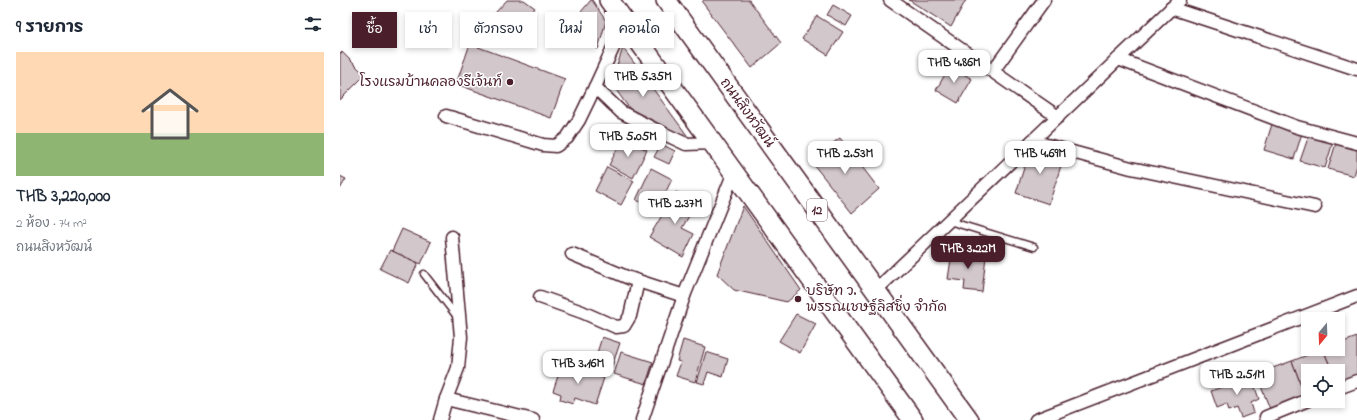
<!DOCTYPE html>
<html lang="th">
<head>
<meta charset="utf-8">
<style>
	body { margin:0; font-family:"Indie Flower","Playpen Sans Thai",sans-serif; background:#f6f6f7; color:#1f2937; height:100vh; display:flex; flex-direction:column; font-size:15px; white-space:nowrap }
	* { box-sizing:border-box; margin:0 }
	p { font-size:13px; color:#747a83 }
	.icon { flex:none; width:22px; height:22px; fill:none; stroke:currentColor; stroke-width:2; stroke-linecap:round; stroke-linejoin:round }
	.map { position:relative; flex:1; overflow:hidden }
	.side { display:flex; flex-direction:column; background:#fff; width:340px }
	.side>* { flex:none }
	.hud { position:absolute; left:12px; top:12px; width:380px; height:36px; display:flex; gap:8px }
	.needle { width:26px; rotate:199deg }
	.controls { position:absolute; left:961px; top:312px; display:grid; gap:8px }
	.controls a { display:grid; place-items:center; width:44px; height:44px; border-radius:0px; background:#fff; box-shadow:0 2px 6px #0003; font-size:20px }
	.price { position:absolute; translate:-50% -34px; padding:0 9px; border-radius:8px; background:#fff; color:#222; font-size:13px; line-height:26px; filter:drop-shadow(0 1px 2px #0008) }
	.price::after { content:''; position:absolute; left:50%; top:24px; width:12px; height:9px; margin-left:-6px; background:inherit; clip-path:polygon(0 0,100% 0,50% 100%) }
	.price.on { background:#4a1f2b; color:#fff }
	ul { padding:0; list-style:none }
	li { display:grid; align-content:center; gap:8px; height:212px; padding:0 16px }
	li span { display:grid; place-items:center; height:124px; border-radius:0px; color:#555 }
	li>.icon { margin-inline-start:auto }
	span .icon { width:72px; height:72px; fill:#fffc; stroke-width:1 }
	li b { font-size:17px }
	h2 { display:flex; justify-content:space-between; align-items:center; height:48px; padding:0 16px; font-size:17px }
	.tag { padding:0 14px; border-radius:0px; background:#fff; box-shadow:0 2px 6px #0003; font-size:14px; line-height:36px }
	.tag.on { background:#4a1f2b; color:#fff }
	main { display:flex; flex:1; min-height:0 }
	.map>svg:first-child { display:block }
</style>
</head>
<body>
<main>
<section class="side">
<h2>9 รายการ<svg class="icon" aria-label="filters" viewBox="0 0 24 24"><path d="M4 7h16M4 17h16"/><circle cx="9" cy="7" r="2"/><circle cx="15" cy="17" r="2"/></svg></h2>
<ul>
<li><span style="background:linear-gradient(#ffd9b3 65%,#8fb573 0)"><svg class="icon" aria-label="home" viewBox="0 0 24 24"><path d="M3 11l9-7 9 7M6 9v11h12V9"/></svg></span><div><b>THB 3,220,000</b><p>2 ห้อง · 74 m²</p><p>ถนนสิงหวัฒน์</p></div></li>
</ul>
</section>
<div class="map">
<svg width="1017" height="420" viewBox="0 0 1017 420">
	<rect width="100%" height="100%" fill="#fff"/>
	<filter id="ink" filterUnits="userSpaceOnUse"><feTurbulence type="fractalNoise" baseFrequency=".025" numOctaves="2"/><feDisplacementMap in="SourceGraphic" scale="8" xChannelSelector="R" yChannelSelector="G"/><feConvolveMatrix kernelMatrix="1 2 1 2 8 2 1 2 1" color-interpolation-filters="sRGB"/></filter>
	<g filter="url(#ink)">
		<g fill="#d2c7cb" stroke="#4a1f2b">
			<polygon points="167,0 184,0 195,8 170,40 146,23"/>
			<polygon points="251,0 252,0 266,21 258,49 224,32"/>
			<polygon points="364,0 409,0 441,43 412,68 362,2"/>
			<polygon points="569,0 626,0 611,27"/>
			<polygon points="493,5 512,16 506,26 487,15"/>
			<polygon points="477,16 503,32 488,55 462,39"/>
			<polygon points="130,44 225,79 211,118 116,84"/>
			<polygon points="283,48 352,142 297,119 271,83"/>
			<polygon points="2,52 25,75 0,100 0,54"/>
			<polygon points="610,66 632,79 618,103 596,90"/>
			<polygon points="932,124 962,133 954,159 924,150"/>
			<polygon points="969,135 993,142 985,168 960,161"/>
			<polygon points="283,138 307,150 293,178 269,165"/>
			<polygon points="500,138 539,189 512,213 470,160"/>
			<polygon points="996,143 1017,149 1017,165 1014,176 988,169"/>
			<polygon points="321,144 335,151 329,164 314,157"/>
			<polygon points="691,146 724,156 709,204 676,193"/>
			<polygon points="267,167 294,181 281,205 255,191"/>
			<polygon points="311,168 332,179 317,210 296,200"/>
			<polygon points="0,176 6,179 0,189"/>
			<polygon points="336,192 357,202 342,228 354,234 343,257 309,237"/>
			<polygon points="403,206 461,290 447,302 394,290 377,274"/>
			<polygon points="62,229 91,242 81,264 52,251"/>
			<polygon points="50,250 78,263 69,283 40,269"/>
			<polygon points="612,252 646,256 642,292 624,290 625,281 608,279"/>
			<polygon points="456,314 476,324 460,353 439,341"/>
			<polygon points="262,337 280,343 269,375 252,369"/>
			<polygon points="1017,337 1017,376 998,383 998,371 992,371 983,349 998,349 998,344"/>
			<polygon points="343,340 365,347 355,382 336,376 341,362 337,361"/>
			<polygon points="983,349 992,371 968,371 968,395 965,396 952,361"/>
			<polygon points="281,352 313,362 306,384 274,374"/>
			<polygon points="366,352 388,359 383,377 368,372 364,384 357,382"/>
			<polygon points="952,361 965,396 930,409 916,374"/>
			<polygon points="222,364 264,378 255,405 235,398 233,404 220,400 221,394 213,391"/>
			<polygon points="911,376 919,399 911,403 914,413 901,418 897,408 889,411 887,404 877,408 871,391"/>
		</g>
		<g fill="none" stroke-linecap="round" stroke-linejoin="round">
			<defs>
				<g id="lane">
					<polyline points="609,221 694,247"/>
					<polyline points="84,274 118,318"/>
				</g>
				<g id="street">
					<polyline points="550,0 718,117"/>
					<polyline points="831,8 1017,69"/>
					<polyline points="778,59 957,127 1017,143"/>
					<polyline points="653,71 704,0"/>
					<polyline points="255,87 281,112 314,129 346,144 373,143"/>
					<polyline points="106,116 203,145 216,146 227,138 239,120 255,87 285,22"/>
					<polyline points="692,141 791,168 975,207"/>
					<polyline points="232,254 289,278 344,296"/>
					<polyline points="535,291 840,0"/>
					<polyline points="200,297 242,312 276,327 284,326 290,316 298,281"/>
					<polyline points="998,388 1017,381"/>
					<polyline points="106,399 118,368 121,337 112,237"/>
					<polyline points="926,417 968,400"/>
					<polyline points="100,420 106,399 193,420"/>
					<polyline points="302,420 344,296 394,172"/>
					<polyline points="696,420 1017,296"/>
				</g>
				<g id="primary">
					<polyline points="269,0 573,420"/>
					<polyline points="326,0 629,420"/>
				</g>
			</defs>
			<use href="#lane" stroke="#4a1f2b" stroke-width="9"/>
			<use href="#street" stroke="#4a1f2b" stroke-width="15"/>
			<use href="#primary" stroke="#4a1f2b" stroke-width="22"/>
			<use href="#lane" stroke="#fff" stroke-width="6"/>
			<use href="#street" stroke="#fff" stroke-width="12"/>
			<use href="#primary" stroke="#fff" stroke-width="19"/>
		</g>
	</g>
	<g fill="#4a1f2b" stroke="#fff" stroke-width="1.5">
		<circle cx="170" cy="82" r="4"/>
		<circle cx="458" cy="299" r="4"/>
	</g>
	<g text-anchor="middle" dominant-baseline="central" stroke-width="3" stroke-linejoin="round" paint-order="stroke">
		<rect fill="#fff" stroke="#80626b" stroke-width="1" x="467" y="199" width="20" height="22" rx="3"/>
		<g font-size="13" font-weight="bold" fill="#4a1f2b">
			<text x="477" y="210">12</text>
		</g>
		<g font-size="14" fill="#4a1f2b" stroke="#fff" text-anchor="end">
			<text x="162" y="82">โรงแรมบ้านคลองรีเจ้นท์</text>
			<text x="466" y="291" text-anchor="start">บริษัท ว.<tspan x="466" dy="16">พรรณเชษฐ์ลิสซิ่ง จำกัด</tspan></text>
		</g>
		<g font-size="14" fill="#4a1f2b" stroke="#fff">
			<text transform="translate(407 113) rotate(54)">ถนนสิงหวัฒน์</text>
		</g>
	</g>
</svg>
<div class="controls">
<a><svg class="needle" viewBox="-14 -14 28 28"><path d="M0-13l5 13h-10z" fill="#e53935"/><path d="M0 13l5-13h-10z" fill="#747a83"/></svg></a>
<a><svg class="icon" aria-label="locate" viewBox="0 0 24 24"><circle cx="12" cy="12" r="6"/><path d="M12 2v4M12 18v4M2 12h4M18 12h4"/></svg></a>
</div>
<b class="price" style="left:614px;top:84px">THB 4.86M</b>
<b class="price" style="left:303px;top:98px">THB 5.35M</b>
<b class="price" style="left:288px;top:158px">THB 5.05M</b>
<b class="price" style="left:505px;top:175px">THB 2.53M</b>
<b class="price" style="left:700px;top:175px">THB 4.69M</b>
<b class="price" style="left:335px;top:225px">THB 2.37M</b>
<b class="price on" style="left:628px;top:270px">THB 3.22M</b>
<b class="price" style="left:238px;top:385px">THB 3.16M</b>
<b class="price" style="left:897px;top:396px">THB 2.51M</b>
<div class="hud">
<a class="tag on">ซื้อ</a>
<a class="tag">เช่า</a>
<a class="tag">ตัวกรอง</a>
<a class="tag">ใหม่</a>
<a class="tag">คอนโด</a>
</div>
</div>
</main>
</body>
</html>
